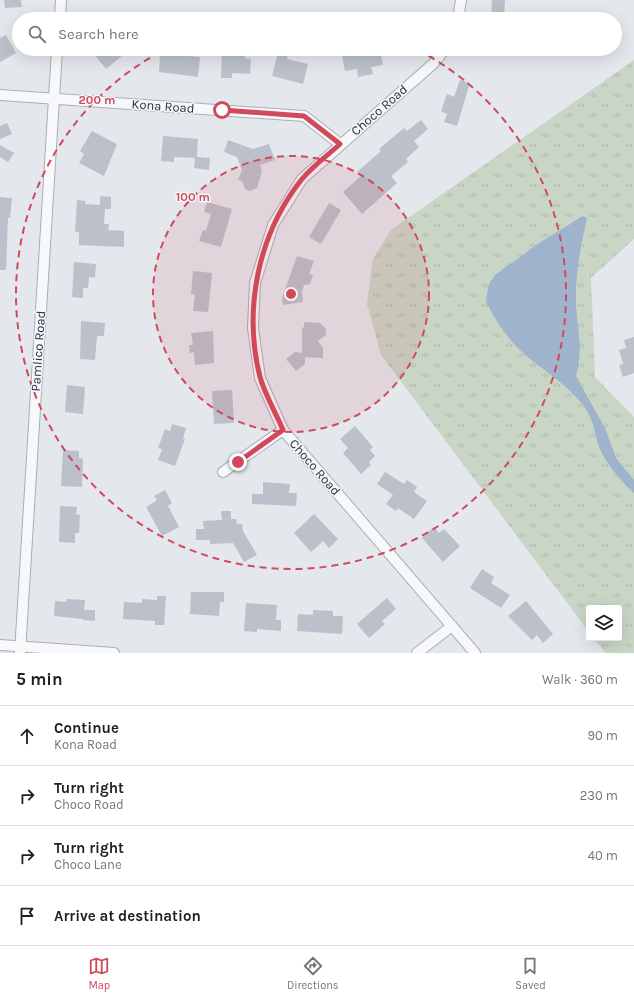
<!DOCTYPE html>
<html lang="en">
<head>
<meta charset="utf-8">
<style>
  :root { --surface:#fff; --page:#f2f2f2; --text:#202124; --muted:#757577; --line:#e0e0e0; --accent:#d1495b }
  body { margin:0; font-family:Karla,sans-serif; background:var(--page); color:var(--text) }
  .controls { position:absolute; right:12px; bottom:12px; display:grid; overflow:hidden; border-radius:4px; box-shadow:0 4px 16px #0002 }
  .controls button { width:36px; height:36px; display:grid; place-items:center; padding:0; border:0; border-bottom:1px solid var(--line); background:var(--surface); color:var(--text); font:20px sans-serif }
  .stop { position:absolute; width:12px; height:12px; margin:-9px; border:3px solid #d1495b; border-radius:50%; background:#fff }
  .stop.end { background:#d1495b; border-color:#fff; box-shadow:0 1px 4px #0008 }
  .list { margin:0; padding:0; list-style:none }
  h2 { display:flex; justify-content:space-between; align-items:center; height:52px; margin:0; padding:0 16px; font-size:17px }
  h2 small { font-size:13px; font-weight:400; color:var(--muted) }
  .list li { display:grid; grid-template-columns:26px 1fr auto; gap:12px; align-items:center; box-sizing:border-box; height:60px; padding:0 16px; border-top:1px solid var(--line) }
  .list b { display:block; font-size:15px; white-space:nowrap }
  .list p { margin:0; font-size:13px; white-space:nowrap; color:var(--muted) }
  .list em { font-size:13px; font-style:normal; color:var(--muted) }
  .icon { flex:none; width:22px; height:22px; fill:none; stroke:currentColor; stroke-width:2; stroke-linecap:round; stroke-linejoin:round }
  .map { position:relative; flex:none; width:634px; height:653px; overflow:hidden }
  .search { position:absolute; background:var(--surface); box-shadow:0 4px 16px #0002; left:12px; right:12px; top:12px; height:44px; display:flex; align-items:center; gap:10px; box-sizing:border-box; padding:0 14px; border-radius:22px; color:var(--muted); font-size:15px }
  .sheet { height:292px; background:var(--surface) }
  nav { display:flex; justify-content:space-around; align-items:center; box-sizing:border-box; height:56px; border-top:1px solid var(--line); background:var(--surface); font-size:11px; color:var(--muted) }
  nav a { display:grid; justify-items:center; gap:2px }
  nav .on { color:var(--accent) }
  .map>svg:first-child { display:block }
  .grass { fill:url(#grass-tufts) }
  .water { fill:#9fb4cc }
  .building { fill:#bbc0ca }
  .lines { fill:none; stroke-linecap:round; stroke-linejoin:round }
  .minor-casing { stroke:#a9aeb7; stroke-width:12 }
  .minor { stroke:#f7f8fa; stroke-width:10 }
  .route { stroke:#d1495b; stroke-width:5 }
  .ring { fill:none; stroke:#d1495b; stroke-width:2; stroke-dasharray:7 5 }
  .labels { text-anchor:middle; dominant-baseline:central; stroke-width:3; stroke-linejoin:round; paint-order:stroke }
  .street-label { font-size:13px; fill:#2b3445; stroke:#f4f6f9 }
  .centre { fill:#d1495b; stroke:#f4f6f9; stroke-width:2 }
  .ring-label { font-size:12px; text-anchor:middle; font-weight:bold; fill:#d1495b; stroke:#f4f6f9; stroke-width:3; stroke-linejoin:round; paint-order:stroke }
</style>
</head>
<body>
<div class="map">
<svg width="634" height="653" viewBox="0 0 634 653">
  <defs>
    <pattern id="grass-tufts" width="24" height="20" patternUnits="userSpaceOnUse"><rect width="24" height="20" fill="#c9d6c5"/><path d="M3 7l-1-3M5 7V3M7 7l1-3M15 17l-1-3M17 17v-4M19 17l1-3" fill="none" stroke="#adb8ab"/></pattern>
  </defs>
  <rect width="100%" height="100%" fill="#e4e7ec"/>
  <polygon class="grass" points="634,60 634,239 591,278 595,377 634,417 634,653 605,653 594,638 619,638 619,608 589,608 589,632 381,355 367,303 373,259 391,230"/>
  <path class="water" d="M582 216 587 218C581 246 575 274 576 303 577 331 584 348 576 376L605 428 616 458 634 480V493C621 481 606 464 599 447 594 432 594 419 583 405 568 386 549 374 530 359 510 343 498 325 486 302 487 295 487 287 491 281 499 269 512 264 523 255 541 240 562 230 582 216Z"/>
  <g class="building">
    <polygon points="4,0 21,0 22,7 5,8"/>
    <polygon points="492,0 505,0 504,17 491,17"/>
    <polygon points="6,35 16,53 0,62 0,38"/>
    <polygon points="90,49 118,49 123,55 106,69"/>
    <polygon points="222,49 233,49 233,54 245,55 245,58 251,59 250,74 232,73 232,78 221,78"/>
    <polygon points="279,49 289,49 287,59 308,64 303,84 272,76"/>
    <polygon points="341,49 380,49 383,65 371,67 373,74 358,77 357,69 345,71"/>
    <polygon points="175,50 187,51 187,56 200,57 198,77 159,72 160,54 174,56"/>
    <polygon points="460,80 470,83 457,126 444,122 447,114 441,111 447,94 454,97"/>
    <polygon points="421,120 428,129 414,141 419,147 406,159 408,162 391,176 397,183 362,214 343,192 361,176 357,172 381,151 379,149 404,128 407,131"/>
    <polygon points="7,123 12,134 0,139 0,126"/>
    <polygon points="92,131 117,144 104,176 79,163 84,154 80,151"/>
    <polygon points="163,136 198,139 197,157 210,158 209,170 194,168 195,158 174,157 174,162 161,161"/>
    <polygon points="228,140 253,149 269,144 275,160 260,165 262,171 257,188 250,191 245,189 242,181 238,180 242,170 237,157 224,152"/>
    <polygon points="0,145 14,153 8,162 0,157"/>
    <polygon points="100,196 111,197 111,209 105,209 104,224 109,224 108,230 124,231 124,247 79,245 79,232 75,232 77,200 85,201 85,204 100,205"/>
    <polygon points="0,197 12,198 10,218 8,218 6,270 0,270"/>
    <polygon points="207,202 232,209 221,247 199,241 203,230 206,231 211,214 204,212"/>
    <polygon points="329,203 341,210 321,244 309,237"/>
    <polygon points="297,256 314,261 309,274 313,275 310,284 304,285 302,292 303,302 283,305 282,298"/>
    <polygon points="74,262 96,264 95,278 89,277 88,288 83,288 83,298 72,297"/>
    <polygon points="193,271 212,273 208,312 193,311 195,295 191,294"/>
    <polygon points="81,321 105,323 104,336 97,336 95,360 80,359"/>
    <polygon points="304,322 320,323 326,329 326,335 318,341 323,348 323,358 305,357 305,364 296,371 286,359 295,352 302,353 302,328 304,327"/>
    <polygon points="213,331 214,363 195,365 194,352 190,353 189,345 193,345 191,333"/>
    <polygon points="634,337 634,373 623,377 619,365 623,364 619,350 626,348 624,340"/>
    <polygon points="67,385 85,387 83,414 65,412"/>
    <polygon points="232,390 234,423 214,424 212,391"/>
    <polygon points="172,424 186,428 183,439 185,439 175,466 158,460 162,449 158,448 165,429 170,431"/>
    <polygon points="355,426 373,447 370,450 375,456 369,462 371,465 361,474 343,453 348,448 340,439"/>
    <polygon points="63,450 79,451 79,458 83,459 82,487 61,486"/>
    <polygon points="385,472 404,484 407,480 417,487 414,492 427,501 414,519 398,508 396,511 386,504 393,495 377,484"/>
    <polygon points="263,482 290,484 289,493 297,493 296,506 252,504 252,494 263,494"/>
    <polygon points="165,490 172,503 168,506 179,527 162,536 146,507 157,500 154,496"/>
    <polygon points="60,506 77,507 76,514 80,515 79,533 75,533 75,543 59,542"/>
    <polygon points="221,511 231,511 231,519 236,519 237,524 242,524 243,531 257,555 244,562 233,543 210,544 210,540 196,540 196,529 204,529 203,521 222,520"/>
    <polygon points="314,514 338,539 329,548 323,541 311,552 294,533"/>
    <polygon points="434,527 439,533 444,529 460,546 443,562 422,538"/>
    <polygon points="482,569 494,577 491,583 510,595 501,608 470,588"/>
    <polygon points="191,592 224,592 224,602 220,602 219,616 190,614"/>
    <polygon points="157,596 166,596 164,625 155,625 155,621 123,619 124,602 142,603 142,599 157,600"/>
    <polygon points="387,598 396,609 382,621 385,624 369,638 357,624"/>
    <polygon points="67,599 85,600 84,610 95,610 95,621 83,620 83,619 54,616 55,601 66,602"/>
    <polygon points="526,601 553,634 543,643 537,635 532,640 508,616"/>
    <polygon points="246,603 277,605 276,620 281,620 281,631 257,629 257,632 244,631"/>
    <polygon points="313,610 333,611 333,616 343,616 342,634 297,631 298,614 313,615"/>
  </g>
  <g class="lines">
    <defs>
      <g id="minor">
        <polyline points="60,19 61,0"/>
        <polyline points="458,19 461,0"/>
        <polyline points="445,49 434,63 302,179 273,225 255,283 253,328 260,378 283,430 475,653"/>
        <polyline points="0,95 304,116 340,144"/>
        <polyline points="223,472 283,430"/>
        <polyline points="0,645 114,653"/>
        <polyline points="20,653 57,49"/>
        <polyline points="417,653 452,626"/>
      </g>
    </defs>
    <use href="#minor" class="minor-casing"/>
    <use href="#minor" class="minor"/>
  </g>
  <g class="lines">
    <path class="route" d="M222 110 304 116 340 144C328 155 313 166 302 179 258 234 243 309 260 377 265 395 276 413 283 430L238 462"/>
  </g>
  <circle cx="291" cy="294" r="138" fill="#d1495b" fill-opacity=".12"/>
  <g class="ring">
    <circle cx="291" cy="294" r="138"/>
    <path d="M418 50A275 275 0 1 1 164 50"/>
  </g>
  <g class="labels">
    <g class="street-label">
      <text transform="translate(163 106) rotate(4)">Kona Road</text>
      <text transform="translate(379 110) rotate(-41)">Choco Road</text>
      <text transform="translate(38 351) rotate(-86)">Pamlico Road</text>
      <text transform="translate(315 467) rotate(49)">Choco Road</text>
    </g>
  </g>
  <circle cx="291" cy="294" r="6" class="centre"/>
  <g class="ring-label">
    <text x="97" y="104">200 m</text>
    <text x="193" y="201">100 m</text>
  </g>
</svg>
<div class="controls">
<button><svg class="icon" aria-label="layers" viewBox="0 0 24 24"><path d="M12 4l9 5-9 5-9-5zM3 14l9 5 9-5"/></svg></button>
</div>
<div class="stop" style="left:222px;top:110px"></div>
<div class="stop end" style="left:238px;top:462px"></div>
<div class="search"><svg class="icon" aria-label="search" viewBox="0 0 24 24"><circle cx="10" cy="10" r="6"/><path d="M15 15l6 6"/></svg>Search here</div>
</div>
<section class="sheet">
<h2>5 min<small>Walk · 360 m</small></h2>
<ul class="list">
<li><svg class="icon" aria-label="ahead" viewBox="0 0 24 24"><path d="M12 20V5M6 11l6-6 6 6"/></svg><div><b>Continue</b><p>Kona Road</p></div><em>90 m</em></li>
<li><svg class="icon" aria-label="right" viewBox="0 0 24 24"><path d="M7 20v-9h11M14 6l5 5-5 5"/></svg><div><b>Turn right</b><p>Choco Road</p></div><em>230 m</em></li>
<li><svg class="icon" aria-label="right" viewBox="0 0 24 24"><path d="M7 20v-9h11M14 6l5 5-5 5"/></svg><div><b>Turn right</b><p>Choco Lane</p></div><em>40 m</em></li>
<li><svg class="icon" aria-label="arrive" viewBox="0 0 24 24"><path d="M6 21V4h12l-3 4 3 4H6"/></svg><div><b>Arrive at destination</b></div></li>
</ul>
</section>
<nav>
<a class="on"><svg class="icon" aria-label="map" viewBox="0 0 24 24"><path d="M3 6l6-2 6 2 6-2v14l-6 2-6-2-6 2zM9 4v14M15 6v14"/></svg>Map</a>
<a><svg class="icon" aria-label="directions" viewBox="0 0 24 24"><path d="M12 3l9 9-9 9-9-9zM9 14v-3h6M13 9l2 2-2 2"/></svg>Directions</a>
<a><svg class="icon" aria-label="saved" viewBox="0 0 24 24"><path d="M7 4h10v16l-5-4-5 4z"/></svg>Saved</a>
</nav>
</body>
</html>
